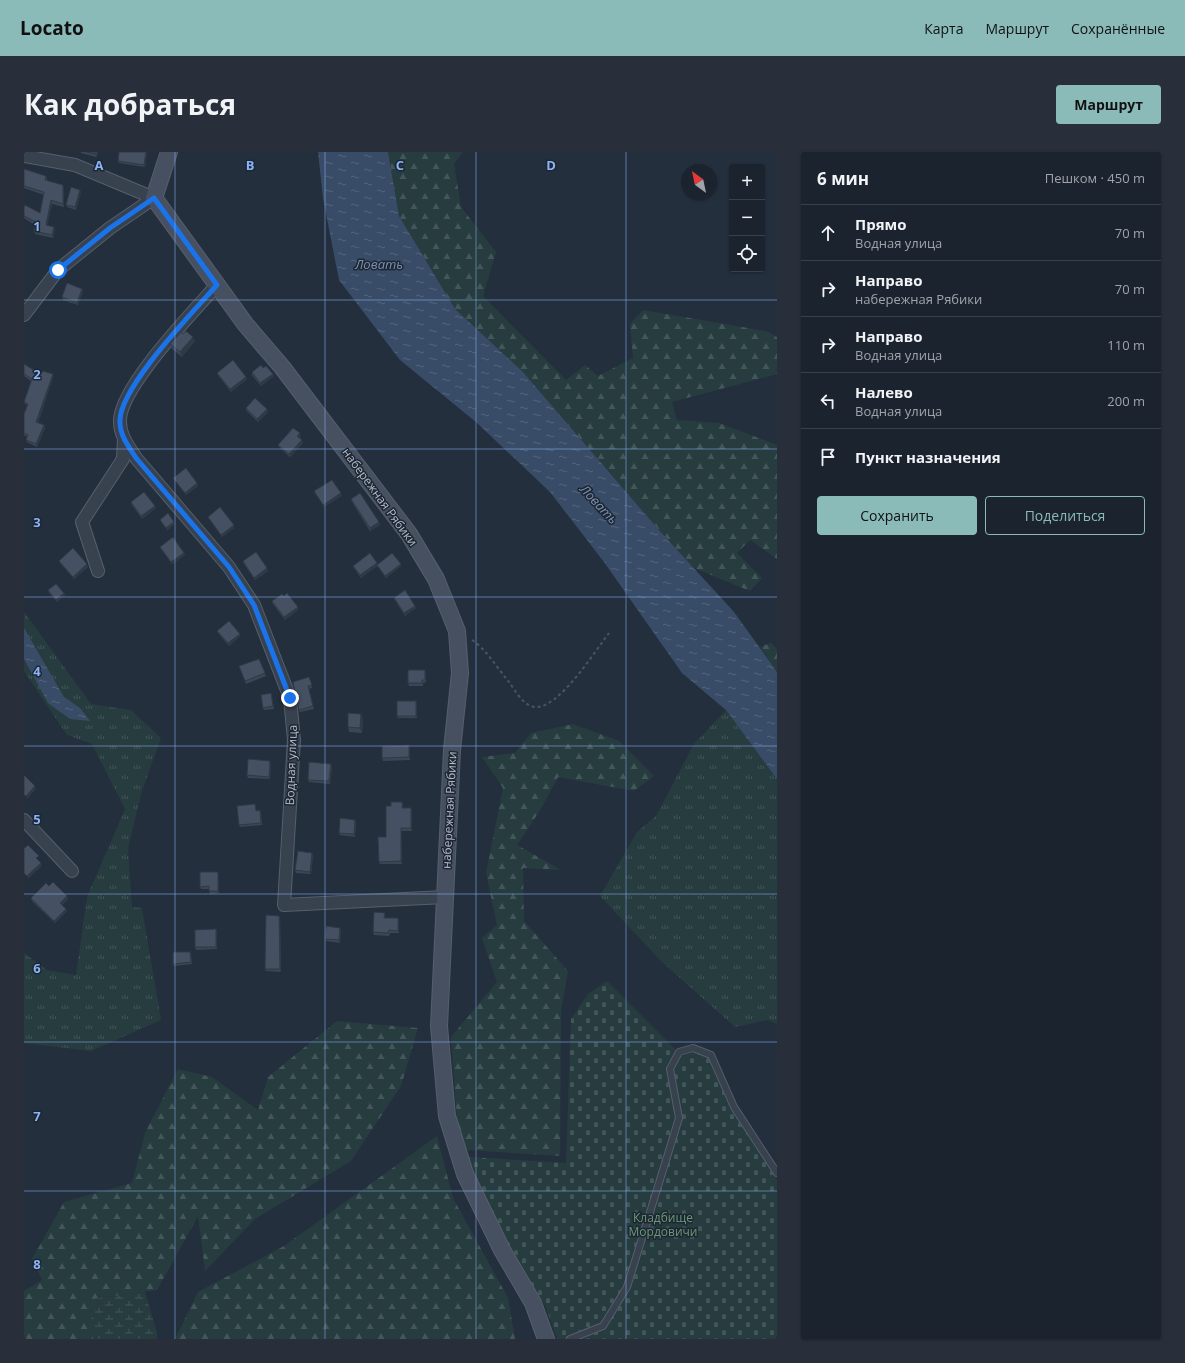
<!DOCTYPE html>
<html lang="ru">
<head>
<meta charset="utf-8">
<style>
  :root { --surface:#1b232e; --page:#282f3a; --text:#f1f3f6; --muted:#a0a4aa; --line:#39404a; --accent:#8bbbb9 }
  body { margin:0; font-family:"Open Sans",sans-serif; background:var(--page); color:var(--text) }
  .controls { position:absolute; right:12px; top:12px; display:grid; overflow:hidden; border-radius:4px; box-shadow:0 1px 3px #0004 }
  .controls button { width:36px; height:36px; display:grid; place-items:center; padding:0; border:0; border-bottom:1px solid var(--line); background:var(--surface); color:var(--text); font:20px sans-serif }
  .compass { position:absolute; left:657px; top:12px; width:36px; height:36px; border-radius:50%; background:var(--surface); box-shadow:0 1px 3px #0004; rotate:327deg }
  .stop { position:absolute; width:12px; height:12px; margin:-9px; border:3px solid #1a73e8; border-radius:50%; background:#fff }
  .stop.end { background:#1a73e8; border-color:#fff; box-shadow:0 1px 4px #0008 }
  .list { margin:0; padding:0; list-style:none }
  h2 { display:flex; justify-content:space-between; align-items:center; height:52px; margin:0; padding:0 16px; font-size:17px }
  h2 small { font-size:13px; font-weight:400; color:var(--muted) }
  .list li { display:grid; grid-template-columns:26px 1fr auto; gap:12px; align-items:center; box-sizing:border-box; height:56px; padding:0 16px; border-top:1px solid var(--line) }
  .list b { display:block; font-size:15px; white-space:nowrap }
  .list p { margin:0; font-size:13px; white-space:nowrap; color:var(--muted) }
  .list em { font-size:13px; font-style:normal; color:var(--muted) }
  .actions { display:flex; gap:8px; padding:12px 16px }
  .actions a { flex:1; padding:9px 0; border:1px solid var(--accent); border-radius:4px; text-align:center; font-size:14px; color:var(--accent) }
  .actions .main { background:var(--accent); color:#111 }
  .icon { flex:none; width:22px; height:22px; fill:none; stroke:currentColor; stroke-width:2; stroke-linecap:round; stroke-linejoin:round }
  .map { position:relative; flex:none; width:753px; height:1187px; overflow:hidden; border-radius:4px }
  header { display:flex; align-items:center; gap:24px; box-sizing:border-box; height:56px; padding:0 20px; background:var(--accent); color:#111 }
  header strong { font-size:19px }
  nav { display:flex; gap:22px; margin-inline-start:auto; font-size:14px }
  .intro { display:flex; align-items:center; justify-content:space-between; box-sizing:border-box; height:96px; padding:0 24px }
  h1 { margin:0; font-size:28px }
  .button { padding:10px 18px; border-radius:4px; background:var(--accent); color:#111; font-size:14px; font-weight:700 }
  main { display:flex; gap:24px; padding:0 24px }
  aside { flex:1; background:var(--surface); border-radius:4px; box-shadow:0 1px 3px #0004 }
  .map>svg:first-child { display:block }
  .grass { fill:url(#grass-tufts) }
  .forest { fill:url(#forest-firs) }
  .wetland { fill:url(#wetland-marsh) }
  .cemetery { fill:url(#cemetery-stones) }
  .water { fill:url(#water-ripples) }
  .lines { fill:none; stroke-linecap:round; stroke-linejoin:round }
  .lane-casing { stroke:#565f6c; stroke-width:8 }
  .street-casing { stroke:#565f6c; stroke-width:14 }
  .secondary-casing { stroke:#565f6c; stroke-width:18 }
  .path { stroke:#44595c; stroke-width:2; stroke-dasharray:3 3; stroke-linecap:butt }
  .lane { stroke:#38414e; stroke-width:6 }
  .street { stroke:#38414e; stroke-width:12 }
  .secondary { stroke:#465061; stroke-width:16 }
  .wall { fill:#3b4654 }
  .shaded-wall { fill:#303945 }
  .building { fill:#455162; stroke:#303945 }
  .route { stroke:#1a73e8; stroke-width:5 }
  .grid { fill:none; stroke:#8ab4f8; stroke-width:1; stroke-opacity:0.55 }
  .labels { text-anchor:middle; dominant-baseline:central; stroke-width:3; stroke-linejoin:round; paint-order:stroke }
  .street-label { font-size:12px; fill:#b4bcc9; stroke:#1d2633 }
  .park-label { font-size:12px; fill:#6b9a76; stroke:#1d2633 }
  .water-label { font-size:13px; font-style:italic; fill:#7c92b1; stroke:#1d2633 }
  .grid-label { font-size:13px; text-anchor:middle; font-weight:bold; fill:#8ab4f8; stroke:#1d2633; stroke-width:3; stroke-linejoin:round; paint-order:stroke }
</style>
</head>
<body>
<header>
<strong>Locato</strong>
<nav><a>Карта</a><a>Маршрут</a><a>Сохранённые</a></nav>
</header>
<div class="intro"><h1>Как добраться</h1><a class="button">Маршрут</a></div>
<main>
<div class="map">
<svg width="753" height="1187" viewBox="0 0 753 1187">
  <defs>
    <pattern id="grass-tufts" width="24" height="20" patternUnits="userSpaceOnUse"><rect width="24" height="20" fill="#263c3f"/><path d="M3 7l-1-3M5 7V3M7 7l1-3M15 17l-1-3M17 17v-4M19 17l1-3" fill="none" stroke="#435659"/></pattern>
    <pattern id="forest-firs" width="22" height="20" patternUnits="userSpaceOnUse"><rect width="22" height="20" fill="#263c3f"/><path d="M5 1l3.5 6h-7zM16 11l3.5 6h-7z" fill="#435659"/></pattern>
    <pattern id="wetland-marsh" width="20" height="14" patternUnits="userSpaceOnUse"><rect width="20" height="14" fill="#263c3f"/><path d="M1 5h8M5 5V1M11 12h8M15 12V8" fill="none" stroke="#435659"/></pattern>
    <pattern id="cemetery-stones" width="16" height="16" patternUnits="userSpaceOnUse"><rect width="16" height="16" fill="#263c3f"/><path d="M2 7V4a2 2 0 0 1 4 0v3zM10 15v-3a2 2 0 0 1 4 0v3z" fill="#435659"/></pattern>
    <pattern id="water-ripples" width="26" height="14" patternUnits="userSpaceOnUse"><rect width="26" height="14" fill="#394c67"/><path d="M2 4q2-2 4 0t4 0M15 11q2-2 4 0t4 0" fill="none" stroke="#53647b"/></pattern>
  </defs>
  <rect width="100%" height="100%" fill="#242f3e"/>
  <g class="grass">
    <polygon points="0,460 67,552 107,558 137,586 118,639 104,696 108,755 118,756 137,868 67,899 0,891 0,801 23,818 52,823 63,745 101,657 68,592 43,583 0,519"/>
    <polygon points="702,558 753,627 753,872 743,868 711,875 638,810 576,744 613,680 632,664 670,592"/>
  </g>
  <g class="forest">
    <polygon points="364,0 439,0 430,12 437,55 472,100 459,144 542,228 561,213 574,224 609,206 606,172 619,158 742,179 753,185 753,222 648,250 653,268 695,271 753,293 753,407 726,388 713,401 738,426 726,439 670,416 634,377 498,219 431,157 375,64"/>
    <polygon points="747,491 753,497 753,520 736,495"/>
    <polygon points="549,572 595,589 630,624 610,639 534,625 517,657 493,693 537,718 499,716 500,769 544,819 537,860 536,1004 442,998 433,967 427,885 473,830 458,786 473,773 462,721 479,636 458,605 491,601 507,581"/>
    <polygon points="313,869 394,876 377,934 327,1009 231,1067 181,1119 174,1064 133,1138 69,1147 69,1187 0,1187 0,1139 18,1128 8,1107 40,1050 108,1031 121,981 154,917 188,925 234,958 244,925"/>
    <polygon points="413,984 429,1046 484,1146 491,1187 151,1187 174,1140 260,1094"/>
  </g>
  <polygon class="wetland" points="121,1140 133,1181 133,1187 69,1187 69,1147"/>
  <polygon class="cemetery" points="583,829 658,904 669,900 684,906 707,957 753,1028 753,1187 533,1187 521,1153 492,1111 448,1023 445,1005 542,1011 547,867 564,842"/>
  <g class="water">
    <polygon points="294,0 364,0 375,64 431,157 498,219 634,377 710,460 753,520 753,627 702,558 658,521 580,410 526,340 452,270 376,208 315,128 299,46"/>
    <polygon points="0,476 40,545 56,556 66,569 46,567 24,551 0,507"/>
  </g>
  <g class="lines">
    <defs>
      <polyline id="lane" points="546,1187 579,1174 603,1135 655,966 646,917 655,900 669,896 687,903 710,955 753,1021"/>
      <g id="street">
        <polyline points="0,4 51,13 130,46"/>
        <path d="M193 133C169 160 94 237 96 270 96 284 105 295 112 306L205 415 230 453 266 546 270 588 260 753 421 745"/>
        <polyline points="0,163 34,118 86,76 130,46"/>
        <polyline points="74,419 58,370 99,307 100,287"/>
        <polyline points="0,668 48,719"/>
      </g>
      <polyline id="secondary" points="145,0 130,46 222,173 258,215 385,382 412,427 433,479 436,521 428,598 415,874 423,964 441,1022 478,1098 509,1151 522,1187"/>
    </defs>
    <use href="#lane" class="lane-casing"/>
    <use href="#street" class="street-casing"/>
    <use href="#secondary" class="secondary-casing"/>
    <path class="path" d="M448 488C463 498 473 516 485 530 491 538 499 554 511 555 535 557 571 499 585 481"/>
    <use href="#lane" class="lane"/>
    <use href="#street" class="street"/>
    <use href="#secondary" class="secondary"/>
  </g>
  <g class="wall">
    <polygon points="57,0 74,0 72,5 57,1"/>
    <polygon points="123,0 121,15 95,11 94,9"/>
    <polygon points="0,17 22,24 23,27 23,29 40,36 40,55 28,52 23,73 31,78 29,86 11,82 10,79 11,73 0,66 0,55 16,61 20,43 0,36"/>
    <polygon points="57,40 52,58 43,55 42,53"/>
    <polygon points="59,139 54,153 39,148 38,145"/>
    <polygon points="159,182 171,189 158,205 148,197 146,192"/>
    <polygon points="0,212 8,217 18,221 29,222 29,225 14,271 20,273 21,276 13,295 3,290 2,288 3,285 0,283 0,262 3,253 1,252 0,250 7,229 0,224"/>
    <polygon points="239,216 249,222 250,224 237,234 228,223 228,220"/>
    <polygon points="193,221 223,227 207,240 194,223"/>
    <polygon points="222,256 243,257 244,260 234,270 222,258"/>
    <polygon points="277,284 275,286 279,291 266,305 255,295 254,293"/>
    <polygon points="149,326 173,331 174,334 162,343 150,328"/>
    <polygon points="327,347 355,370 356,373 346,379 328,350"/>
    <polygon points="107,350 131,354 132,356 118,367 108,353"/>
    <polygon points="184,365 210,376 198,385 185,367"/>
    <polygon points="136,395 160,401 161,403 148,412 137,397"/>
    <polygon points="35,409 64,415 50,427 36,411"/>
    <polygon points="219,409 243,416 244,419 231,428 220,412"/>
    <polygon points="353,411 354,412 377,414 362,426 353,414 337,426 330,416 329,414"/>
    <polygon points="24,438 40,441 41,443 33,450 25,441"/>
    <polygon points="260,444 274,455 274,458 261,468 249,452 248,449"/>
    <polygon points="370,446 391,454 392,456 381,464 371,448"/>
    <polygon points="193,479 216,484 205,494 194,481"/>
    <polygon points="235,507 242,524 222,532 215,514"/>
    <polygon points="401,520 402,530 399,531 399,534 385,534 384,531"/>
    <polygon points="285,525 288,536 285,537 290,557 276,560 275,558"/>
    <polygon points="247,541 250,557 240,558 239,556"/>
    <polygon points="393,552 393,566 374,566 373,564"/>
    <polygon points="339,567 338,581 325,580 324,575"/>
    <polygon points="386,596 386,608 359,609 358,606"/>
    <polygon points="247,612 246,627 224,626 223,623"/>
    <polygon points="308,615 306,632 285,630 284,628"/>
    <polygon points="231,652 232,659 237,661 238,673 216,675 215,673"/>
    <polygon points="379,652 379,656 388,658 388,679 377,679 378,712 356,712 355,710 362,685 367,654"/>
    <polygon points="331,668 332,670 331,685 316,683 315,681"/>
    <polygon points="288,701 289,703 287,722 272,721 271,718"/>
    <polygon points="194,722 195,741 186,742 185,737 177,737 176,735"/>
    <polygon points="25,734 43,744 44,747 38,753 43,759 31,771 8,749 7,746"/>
    <polygon points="361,761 361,766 374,766 375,769 375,781 366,781 365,784 350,783 349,780"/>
    <polygon points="255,764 256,766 257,820 242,819 241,817"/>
    <polygon points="192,777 193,780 193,797 172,798 171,795"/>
    <polygon points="317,778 316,791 302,789 301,787"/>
    <polygon points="166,800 167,802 168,812 150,814 149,812"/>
  </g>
  <g class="shaded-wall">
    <polygon points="122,0 123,0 121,15 120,13"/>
    <polygon points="39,33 40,36 40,55 39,52"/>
    <polygon points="56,38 57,40 52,58 51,55"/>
    <polygon points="27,48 28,52 23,76 22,73"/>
    <polygon points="30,75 31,78 29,86 28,83"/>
    <polygon points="58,137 59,139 54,153 53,151"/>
    <polygon points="169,185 171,189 158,205 156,200"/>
    <polygon points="29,222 29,225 13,273 12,270"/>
    <polygon points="249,222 250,224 237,234 236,231"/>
    <polygon points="222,225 223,227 207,240 206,237"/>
    <polygon points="243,257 244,260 234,270 233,267"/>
    <polygon points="20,273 21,276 13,295 12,292"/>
    <polygon points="276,281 277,284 274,287 273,284"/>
    <polygon points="278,288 279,291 266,305 265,302"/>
    <polygon points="173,331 174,334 162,343 161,341"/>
    <polygon points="317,341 318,344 299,356 299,353"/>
    <polygon points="131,354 132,356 118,367 117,364"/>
    <polygon points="150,370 151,372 143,379 142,376"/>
    <polygon points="355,370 356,373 346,379 346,376"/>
    <polygon points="210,373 210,376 198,385 197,383"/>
    <polygon points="160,401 161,403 148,412 147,410"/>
    <polygon points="353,411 354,413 337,426 336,423"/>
    <polygon points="63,412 64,415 50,427 49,425"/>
    <polygon points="377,412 377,414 362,426 361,424"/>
    <polygon points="243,416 244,419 231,428 230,426"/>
    <polygon points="40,441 41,443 33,450 32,448"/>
    <polygon points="391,454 392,456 381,464 380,461"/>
    <polygon points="274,455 274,458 261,468 260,465"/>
    <polygon points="216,482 216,484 205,494 204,491"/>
    <polygon points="392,549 393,552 393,566 392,564"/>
    <polygon points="337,562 339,567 338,581 336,576"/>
    <polygon points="385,593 386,596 386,608 385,605"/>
    <polygon points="246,609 247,612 246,627 245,625"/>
    <polygon points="307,612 308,615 306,632 305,629"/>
    <polygon points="11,634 12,637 3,647 2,644"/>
    <polygon points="387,656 388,658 388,679 387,676"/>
    <polygon points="331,668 332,670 331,685 330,682"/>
    <polygon points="377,676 377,679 378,712 377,709"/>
    <polygon points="288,701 289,703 287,722 286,720"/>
    <polygon points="17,711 18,714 4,727 3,724"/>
    <polygon points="194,720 194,722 195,741 194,739"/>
    <polygon points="43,744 44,747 37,754 36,751"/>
    <polygon points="42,757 43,759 31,771 30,769"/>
    <polygon points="255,764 256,766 257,820 256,817"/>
    <polygon points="374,766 375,769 375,781 374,779"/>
    <polygon points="316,776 317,778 316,791 315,788"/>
    <polygon points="192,777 193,780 193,797 192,795"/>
  </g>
  <g class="building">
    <polygon points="63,0 72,0 72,2"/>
    <polygon points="95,0 122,0 120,13 94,9"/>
    <polygon points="0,17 22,24 21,28 39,33 39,52 27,48 22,73 30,75 28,83 10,79 12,70 0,64 0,55 1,53 16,61 20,40 0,34"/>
    <polygon points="47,35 56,38 51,55 42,53"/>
    <polygon points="43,131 58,137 53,151 38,145"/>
    <polygon points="162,179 169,185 156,200 146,192 157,180 159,182"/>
    <polygon points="209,208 222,225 206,237 193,221"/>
    <polygon points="0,212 8,217 18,221 19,219 29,222 12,270 20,273 12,292 2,288 4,283 0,281 0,262 4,252 0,250 8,227 0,222"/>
    <polygon points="237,213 239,216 242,214 249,222 236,231 228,220"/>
    <polygon points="231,246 243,257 233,267 222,256"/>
    <polygon points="269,276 276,281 273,284 278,288 265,302 254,293"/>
    <polygon points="162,316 173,331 161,341 149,326"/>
    <polygon points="308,328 317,341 299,353 290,339"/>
    <polygon points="120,340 131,354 117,364 107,350"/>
    <polygon points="336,341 355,370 346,376 327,347"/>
    <polygon points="196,355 210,373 197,383 184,365"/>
    <polygon points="144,361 150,370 142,376 136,368"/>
    <polygon points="149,385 160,401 147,410 136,395"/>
    <polygon points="49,396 63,412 49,425 35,409"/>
    <polygon points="232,400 243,416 230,426 219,409"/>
    <polygon points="346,401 353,411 336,423 329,414"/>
    <polygon points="368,401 377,412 361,424 353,413"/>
    <polygon points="32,432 40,441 32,448 24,438"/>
    <polygon points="381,438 391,454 380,461 370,446"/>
    <polygon points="263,441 274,455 260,465 248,449 258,442 260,444"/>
    <polygon points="205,469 216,482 204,491 193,479"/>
    <polygon points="235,507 241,521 221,529 215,514"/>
    <polygon points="384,518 401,518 401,528 398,528 398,531 384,531"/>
    <polygon points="285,525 288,533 284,534 289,554 275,558 269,530"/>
    <polygon points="247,541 249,554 239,556 237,543"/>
    <rect x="373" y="549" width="19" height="15"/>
    <polygon points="324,561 337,562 336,576 324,575"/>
    <polygon points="385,593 385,605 358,606 358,594"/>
    <polygon points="224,607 246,609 245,625 223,623"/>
    <polygon points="285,610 307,612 305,629 284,628"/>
    <polygon points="0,623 11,634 2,644 0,643"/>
    <polygon points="367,650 378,650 378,656 387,656 387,676 377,676 377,709 355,710 354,685 362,685 362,654 367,654"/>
    <polygon points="231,652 232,659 236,658 237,671 215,673 213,654"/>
    <polygon points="316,666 331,668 330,682 315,681"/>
    <polygon points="4,693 15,704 12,706 17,711 3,724 0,721 0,695 1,696"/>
    <polygon points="274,699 288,701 286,720 271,718"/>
    <polygon points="176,720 194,720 194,739 185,739 185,734 176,735"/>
    <polygon points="29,730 43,744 36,751 42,757 30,769 7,746 22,731 25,734"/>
    <polygon points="350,760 361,761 360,766 374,766 374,779 365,778 364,781 349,780"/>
    <polygon points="242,763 255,764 256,817 241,817"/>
    <polygon points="302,774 316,776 315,788 301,787"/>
    <polygon points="192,777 192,795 171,795 171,778"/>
    <polygon points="149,800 166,800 167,810 149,812"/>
  </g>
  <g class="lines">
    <path class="route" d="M34 118 86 76 130 46 193 133C169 160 94 237 96 270 96 284 105 295 112 306L205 415 230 453 266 546"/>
  </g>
  <path class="grid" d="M151 0V1187M301 0V1187M452 0V1187M602 0V1187M0 148H753M0 297H753M0 445H753M0 594H753M0 742H753M0 890H753M0 1039H753"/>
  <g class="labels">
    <g class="street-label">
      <text transform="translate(356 345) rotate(54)">набережная Рябики</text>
      <text transform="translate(267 613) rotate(-88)">Водная улица</text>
      <text transform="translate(425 658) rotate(-87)">набережная Рябики</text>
    </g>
    <g class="park-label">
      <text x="639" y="1065">Кладбище<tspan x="639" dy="14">Мордовичи</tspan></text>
    </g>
    <g class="water-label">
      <text x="355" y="112">Ловать</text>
      <text transform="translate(575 352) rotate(47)">Ловать</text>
    </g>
  </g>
  <g class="grid-label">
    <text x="75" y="18">A</text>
    <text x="226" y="18">B</text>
    <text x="376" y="18">C</text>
    <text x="527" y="18">D</text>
    <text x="13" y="79">1</text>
    <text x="13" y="227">2</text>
    <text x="13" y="375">3</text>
    <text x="13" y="524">4</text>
    <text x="13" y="672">5</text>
    <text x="13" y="821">6</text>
    <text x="13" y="969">7</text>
    <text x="13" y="1117">8</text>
  </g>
</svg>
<div class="controls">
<button>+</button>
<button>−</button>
<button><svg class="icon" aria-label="locate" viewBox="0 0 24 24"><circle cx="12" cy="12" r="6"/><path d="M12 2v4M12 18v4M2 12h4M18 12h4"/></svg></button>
</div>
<svg class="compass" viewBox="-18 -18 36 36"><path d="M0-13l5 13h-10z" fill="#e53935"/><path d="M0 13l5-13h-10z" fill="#a0a4aa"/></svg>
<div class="stop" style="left:34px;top:118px"></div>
<div class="stop end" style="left:266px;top:546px"></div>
</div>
<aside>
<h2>6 мин<small>Пешком · 450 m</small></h2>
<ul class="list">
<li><svg class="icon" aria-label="ahead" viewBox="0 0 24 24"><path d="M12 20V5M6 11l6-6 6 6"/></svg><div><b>Прямо</b><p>Водная улица</p></div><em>70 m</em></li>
<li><svg class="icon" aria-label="right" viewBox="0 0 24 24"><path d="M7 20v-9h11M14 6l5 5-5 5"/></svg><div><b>Направо</b><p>набережная Рябики</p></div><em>70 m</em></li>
<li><svg class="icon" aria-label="right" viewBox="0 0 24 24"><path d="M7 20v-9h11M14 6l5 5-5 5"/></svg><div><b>Направо</b><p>Водная улица</p></div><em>110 m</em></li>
<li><svg class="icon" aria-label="left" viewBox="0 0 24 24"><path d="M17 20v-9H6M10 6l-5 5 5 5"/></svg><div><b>Налево</b><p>Водная улица</p></div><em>200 m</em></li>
<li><svg class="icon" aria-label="arrive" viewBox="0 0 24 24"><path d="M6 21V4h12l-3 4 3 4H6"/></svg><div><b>Пункт назначения</b></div></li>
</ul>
<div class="actions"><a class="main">Сохранить</a><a>Поделиться</a></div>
</aside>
</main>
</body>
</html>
